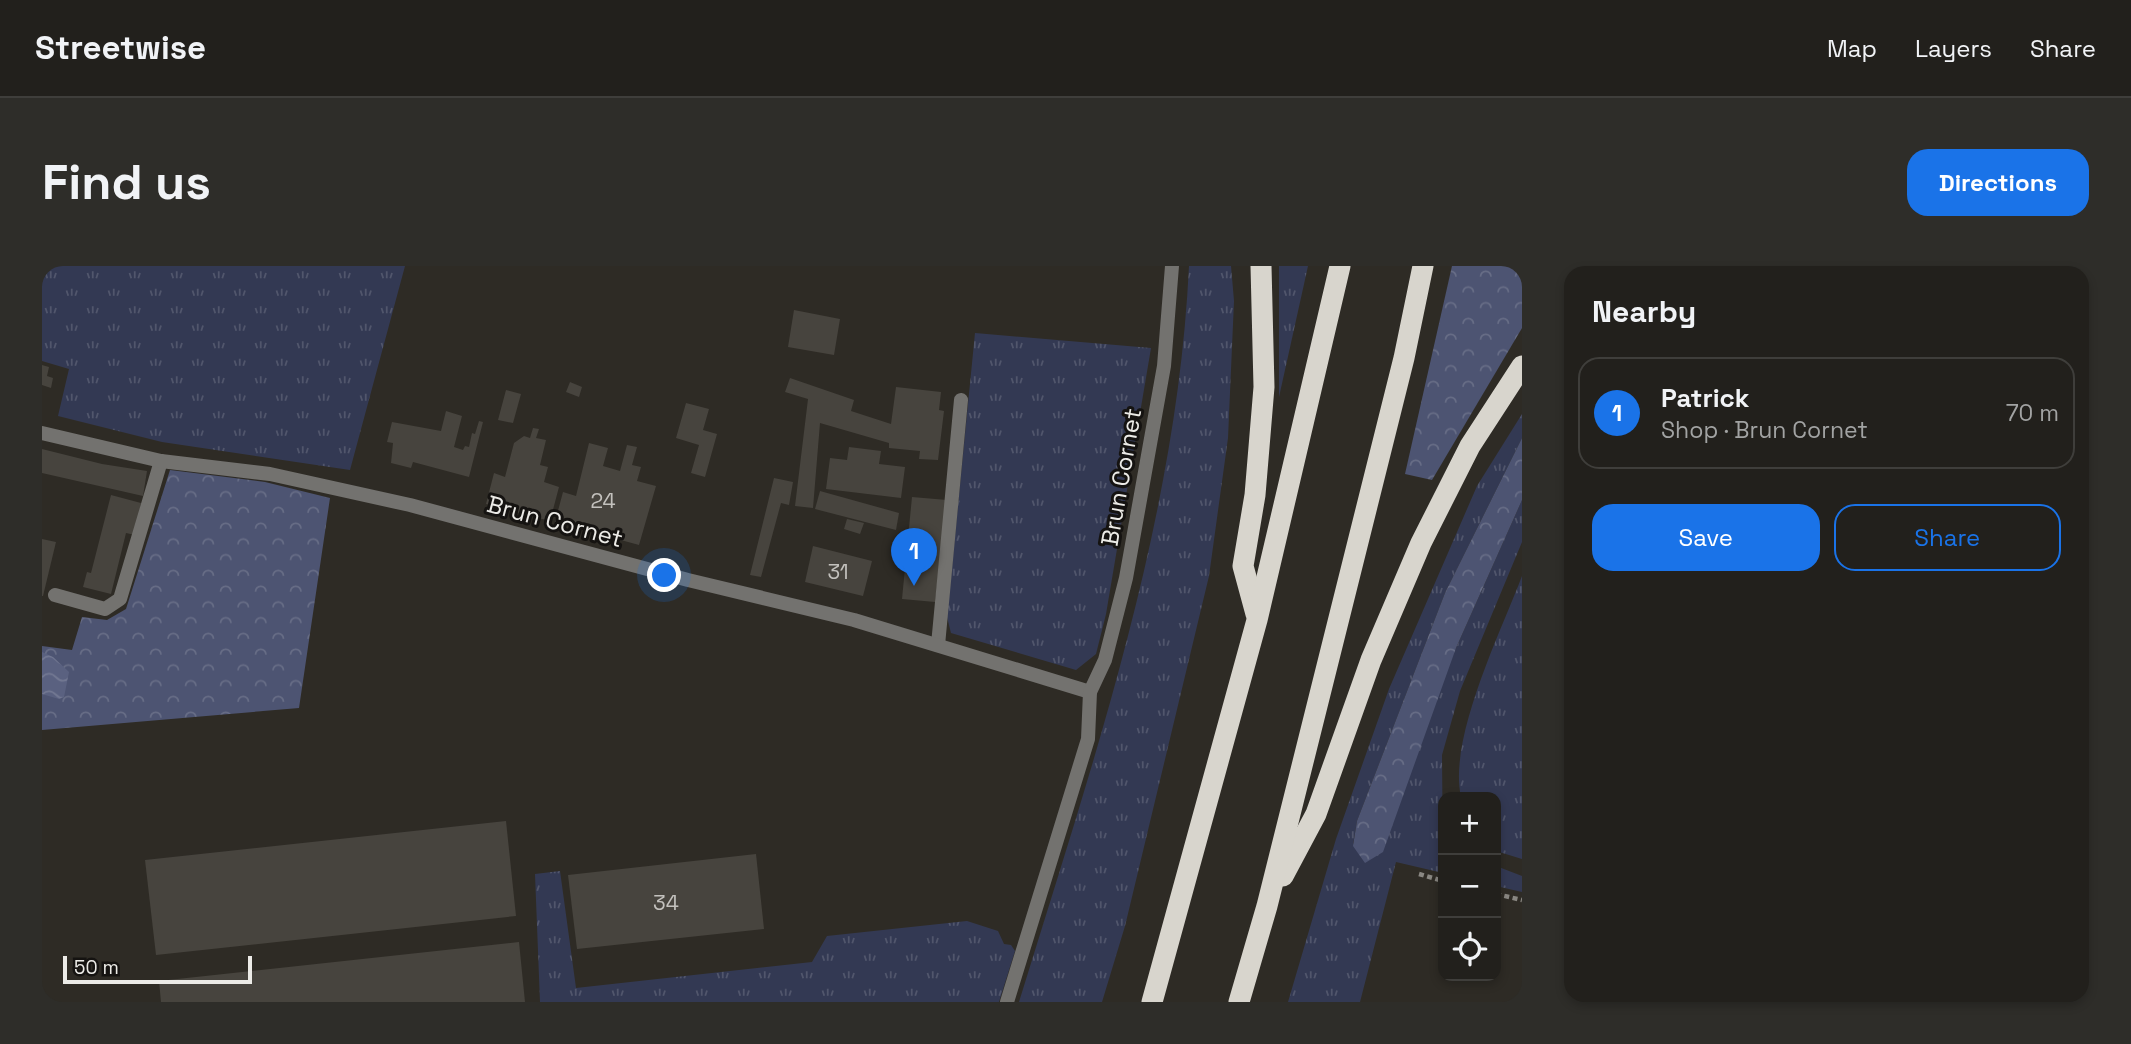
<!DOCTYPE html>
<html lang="en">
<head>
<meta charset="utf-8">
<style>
  :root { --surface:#22201c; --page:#2e2d29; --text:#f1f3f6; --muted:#a2a3a3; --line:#3f3e3b; --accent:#1a73e8 }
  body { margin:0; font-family:"Space Grotesk",sans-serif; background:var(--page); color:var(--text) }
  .controls { position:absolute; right:21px; bottom:21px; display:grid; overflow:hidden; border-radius:14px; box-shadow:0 4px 10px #0003 }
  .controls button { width:63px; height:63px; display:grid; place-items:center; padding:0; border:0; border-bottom:2px solid var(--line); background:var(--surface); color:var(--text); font:35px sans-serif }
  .scale { position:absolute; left:21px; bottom:18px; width:189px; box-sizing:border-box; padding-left:7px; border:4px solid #ecebe7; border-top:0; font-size:19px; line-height:24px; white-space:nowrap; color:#ecebe7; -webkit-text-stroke:5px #151311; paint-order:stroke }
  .you { position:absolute; left:623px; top:310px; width:24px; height:24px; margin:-18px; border:5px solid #fff; border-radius:50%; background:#1a73e8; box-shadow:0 0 0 10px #1a73e833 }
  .badge { display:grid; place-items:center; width:46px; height:46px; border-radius:50%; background:var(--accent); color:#fff; font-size:23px; font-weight:700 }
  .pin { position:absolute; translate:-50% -58px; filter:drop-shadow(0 2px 4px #0008) }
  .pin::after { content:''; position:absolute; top:37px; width:24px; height:21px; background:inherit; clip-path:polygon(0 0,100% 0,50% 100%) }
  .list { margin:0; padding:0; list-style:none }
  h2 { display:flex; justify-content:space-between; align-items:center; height:91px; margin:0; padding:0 28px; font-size:30px }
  h2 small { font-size:23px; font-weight:400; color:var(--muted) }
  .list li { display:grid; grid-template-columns:46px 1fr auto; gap:21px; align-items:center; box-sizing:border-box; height:112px; margin:0 14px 14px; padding:0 14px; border:2px solid var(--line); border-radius:21px }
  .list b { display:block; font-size:26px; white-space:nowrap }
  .list p { margin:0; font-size:23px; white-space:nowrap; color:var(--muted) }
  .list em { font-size:23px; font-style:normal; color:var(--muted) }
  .actions { display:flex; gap:14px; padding:21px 28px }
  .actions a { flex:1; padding:16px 0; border:2px solid var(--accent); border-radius:21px; text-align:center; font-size:24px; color:var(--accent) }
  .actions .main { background:var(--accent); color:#fff }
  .icon { flex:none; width:38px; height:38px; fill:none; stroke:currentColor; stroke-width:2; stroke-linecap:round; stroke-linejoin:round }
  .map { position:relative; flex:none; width:1480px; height:736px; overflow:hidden; border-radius:21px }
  header { display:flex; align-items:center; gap:42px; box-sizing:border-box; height:98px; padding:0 35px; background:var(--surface); border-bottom:2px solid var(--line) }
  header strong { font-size:33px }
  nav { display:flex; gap:38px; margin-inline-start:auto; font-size:24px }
  .intro { display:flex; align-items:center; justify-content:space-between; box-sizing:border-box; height:168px; padding:0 42px }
  h1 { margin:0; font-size:49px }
  .button { padding:18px 32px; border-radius:21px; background:var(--accent); color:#fff; font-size:24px; font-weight:700 }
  main { display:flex; gap:42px; padding:0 42px }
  aside { flex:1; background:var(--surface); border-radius:21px; box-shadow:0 4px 10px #0003 }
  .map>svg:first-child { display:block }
  .grass { fill:url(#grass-tufts) }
  .forest { fill:url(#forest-crowns) }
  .water { fill:url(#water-waves) }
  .building { fill:#47443e }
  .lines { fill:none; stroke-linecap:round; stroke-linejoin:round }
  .path { stroke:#898782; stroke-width:4.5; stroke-dasharray:5 3.5; stroke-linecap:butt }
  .lane { stroke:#73726f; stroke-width:14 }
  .street { stroke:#73726f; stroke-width:14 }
  .highway { stroke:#d8d5cd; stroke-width:21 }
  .labels { text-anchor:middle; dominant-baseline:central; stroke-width:6; stroke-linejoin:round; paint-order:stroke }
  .number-label { font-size:21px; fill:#c3c1bd }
  .street-label { font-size:24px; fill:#ecebe7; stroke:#151311 }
</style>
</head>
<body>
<header>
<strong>Streetwise</strong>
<nav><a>Map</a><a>Layers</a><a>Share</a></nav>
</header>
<div class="intro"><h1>Find us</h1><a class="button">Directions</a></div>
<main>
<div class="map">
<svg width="1480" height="736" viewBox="0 0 1480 736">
  <defs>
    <pattern id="grass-tufts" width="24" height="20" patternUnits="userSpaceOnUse" patternTransform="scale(1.75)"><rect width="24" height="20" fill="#333953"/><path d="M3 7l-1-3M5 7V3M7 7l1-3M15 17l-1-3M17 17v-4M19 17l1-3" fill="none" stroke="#51566c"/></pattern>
    <pattern id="forest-crowns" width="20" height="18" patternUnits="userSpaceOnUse" patternTransform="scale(1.75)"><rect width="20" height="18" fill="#4d5472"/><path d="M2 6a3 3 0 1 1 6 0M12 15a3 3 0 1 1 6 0" fill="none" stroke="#676d86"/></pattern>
    <pattern id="water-waves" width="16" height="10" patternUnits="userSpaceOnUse" patternTransform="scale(1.75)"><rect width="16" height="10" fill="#5a6180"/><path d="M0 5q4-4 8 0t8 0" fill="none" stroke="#727892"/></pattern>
  </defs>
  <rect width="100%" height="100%" fill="#2e2b25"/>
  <g class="grass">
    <polygon points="0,0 363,0 308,204 120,176 16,150 27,103 0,95"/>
    <path d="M1147 0H1189L1192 35 1186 172 1167 310 1083 660 1060 736H977C1051 496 1135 253 1147 0Z"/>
    <polygon points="1237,0 1266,0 1237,131"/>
    <polygon points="933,67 1109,82 1064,348 1054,388 1034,404 909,367 905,351"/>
    <polygon points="1480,148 1480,172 1403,327 1315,555 1311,579 1414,382 1480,234 1480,276 1418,425 1400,489 1401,607 1354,596 1318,736 1246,736 1294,573 1347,423 1435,220"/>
    <path d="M1480 310V593L1454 585V531H1419C1406 473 1458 368 1480 310Z"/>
    <polygon points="1454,600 1480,610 1480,626 1454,620"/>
    <polygon points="518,605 534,722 770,696 785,670 925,655 956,665 962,678 969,679 973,685 957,736 498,736 493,608"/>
  </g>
  <g class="forest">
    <polygon points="1410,0 1480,0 1480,62 1390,214 1363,208"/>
    <polygon points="1480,172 1480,234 1414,382 1341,586 1323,597 1311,580 1315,555 1403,327"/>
    <polygon points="128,204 223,216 288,232 257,442 0,464 0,380 30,384 40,351 65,354 84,343"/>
  </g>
  <polygon class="water" points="0,386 11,391 27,406 22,431 17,433 0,428"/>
  <g class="building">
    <polygon points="752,44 798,53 792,89 746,81"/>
    <polygon points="0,99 7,101 5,110 11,112 9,122 0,119"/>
    <polygon points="748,112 812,134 809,145 849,158 854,121 899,126 897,144 902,145 896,194 877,193 878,185 847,182 847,177 778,157 771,242 753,240 766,133 743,126"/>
    <polygon points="528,116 540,121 537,131 524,126"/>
    <polygon points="464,124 479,128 471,157 456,154"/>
    <polygon points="644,137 667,143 661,164 675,168 663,211 649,207 657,179 634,172"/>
    <polygon points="404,145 420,150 412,181 421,184 423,180 427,181 430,167 433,168 437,155 441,156 427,211 371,196 369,202 349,197 351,177 345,176 350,156 399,165"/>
    <polygon points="491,162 497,163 494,172 504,174 498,199 506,201 502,216 517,221 508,255 444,238 452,207 463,211 472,177 482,170 488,172"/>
    <polygon points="547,177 566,182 561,200 578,205 585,179 595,181 590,199 599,201 595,215 614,220 597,279 513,256 521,226 534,230"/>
    <polygon points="807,181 839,185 837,198 863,201 859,232 784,223 788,192 805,194"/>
    <polygon points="0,183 60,198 105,205 101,230 0,207"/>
    <polygon points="732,212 751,216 747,239 739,237 719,311 708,309"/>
    <polygon points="778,225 857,247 854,264 773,243"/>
    <polygon points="69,229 99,237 93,269 84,267 69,328 41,321 45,306 49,307"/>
    <polygon points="870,231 905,234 893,336 860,333"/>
    <polygon points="805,253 822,257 818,268 802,263"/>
    <polygon points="0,273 14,276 1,330 0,330"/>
    <polygon points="771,280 830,295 821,330 763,316"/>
    <polygon points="464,555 474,650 114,689 103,594"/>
    <polygon points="714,588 722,663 535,683 526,609"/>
    <polygon points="477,676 483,736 119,736 117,715"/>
  </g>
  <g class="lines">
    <g class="path">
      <polyline points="1377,608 1401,615"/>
      <polyline points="1454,628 1480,634"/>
    </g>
    <g class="lane">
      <polyline points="13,329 63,343 78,333 119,195"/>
      <polyline points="896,379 919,134"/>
    </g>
    <g class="street">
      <polyline points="0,167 119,195 228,208 368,239 646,314 812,354 1048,426"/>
      <polyline points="965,736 1046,473 1048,426 1063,394 1084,312 1122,100 1130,0"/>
    </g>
    <g class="highway">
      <polyline points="1214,348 1201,300 1213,229 1222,121 1219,0"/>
      <polyline points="1241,610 1274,548 1329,394 1379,277 1428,180 1480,100"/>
      <polyline points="1110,736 1215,354 1298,0"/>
      <polyline points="1197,736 1225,640 1362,92 1381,0"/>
    </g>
  </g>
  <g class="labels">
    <g class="number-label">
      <text x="561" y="234">24</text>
      <text x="796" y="305">31</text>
      <text x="624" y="636">34</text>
    </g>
    <g class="street-label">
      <text transform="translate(1079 211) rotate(-80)">Brun Cornet</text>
      <text transform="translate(513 255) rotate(15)">Brun Cornet</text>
    </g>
  </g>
</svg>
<div class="controls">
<button>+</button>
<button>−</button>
<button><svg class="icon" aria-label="locate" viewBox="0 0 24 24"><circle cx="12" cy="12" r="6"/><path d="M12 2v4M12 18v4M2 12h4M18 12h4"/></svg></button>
</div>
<div class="scale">50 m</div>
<div class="you"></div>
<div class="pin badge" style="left:872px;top:320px">1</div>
</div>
<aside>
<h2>Nearby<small></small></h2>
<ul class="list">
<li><span class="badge">1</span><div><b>Patrick</b><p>Shop · Brun Cornet</p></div><em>70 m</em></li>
</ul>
<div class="actions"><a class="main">Save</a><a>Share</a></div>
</aside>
</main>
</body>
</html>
